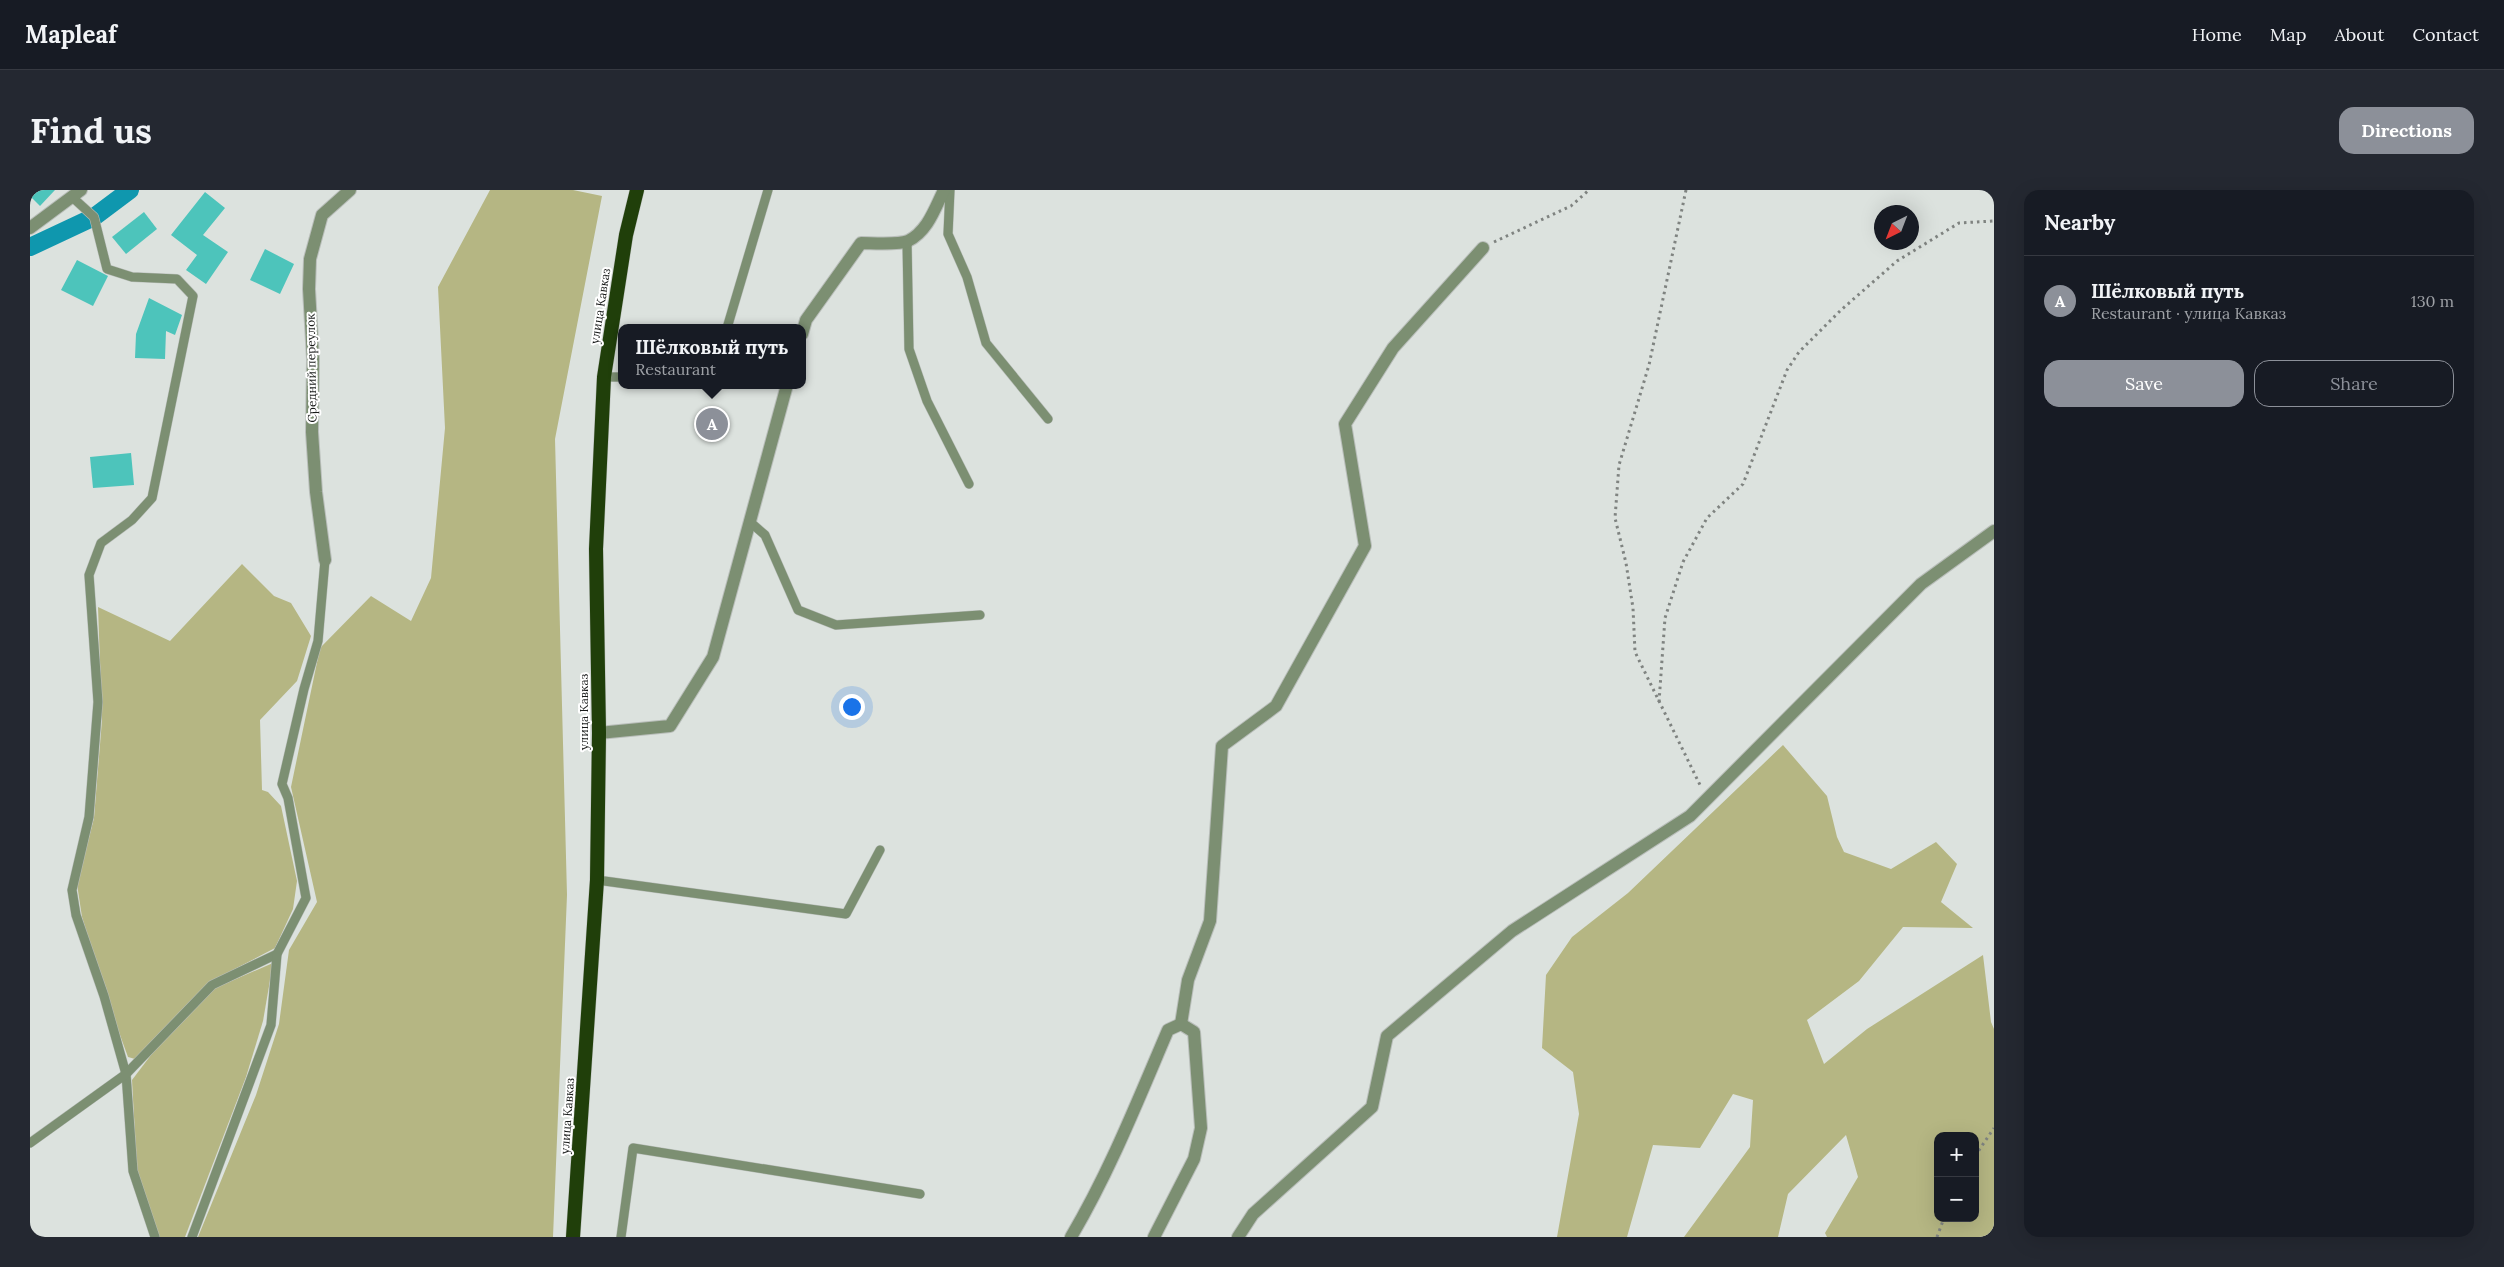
<!DOCTYPE html>
<html lang="en">
<head>
<meta charset="utf-8">
<style>
  :root { --surface:#171b24; --page:#242831; --text:#f1f3f6; --muted:#9ea1a6; --line:#363941; --accent:#8c9099 }
  body { margin:0; font-family:Lora,serif; background:var(--page); color:var(--text) }
  .controls { position:absolute; right:15px; bottom:15px; display:grid; overflow:hidden; border-radius:10px; box-shadow:0 5px 20px #0002 }
  .controls button { width:45px; height:45px; display:grid; place-items:center; padding:0; border:0; border-bottom:1px solid var(--line); background:var(--surface); color:var(--text); font:25px sans-serif }
  .compass { position:absolute; left:1844px; top:15px; width:45px; height:45px; border-radius:50%; background:var(--surface); box-shadow:0 5px 20px #0002; rotate:222deg }
  .you { position:absolute; left:821px; top:516px; width:18px; height:18px; margin:-12px; border:4px solid #fff; border-radius:50%; background:#1a73e8; box-shadow:0 0 0 8px #1a73e833 }
  .badge { display:grid; place-items:center; width:32px; height:32px; border-radius:50%; background:var(--accent); color:#fff; font-size:16px; font-weight:700 }
  .pin { position:absolute; translate:-50% -50%; border:2px solid #fff; box-shadow:0 1px 5px #0006 }
  .popup { position:absolute; left:588px; top:134px; width:188px; height:65px; box-sizing:border-box; display:grid; place-content:center; border-radius:10px; background:var(--surface); filter:drop-shadow(0 1px 4px #0005); font-size:16px; white-space:nowrap; color:var(--muted) }
  .popup b { font-size:19px; color:var(--text) }
  .popup::after { content:''; position:absolute; left:50%; top:100%; margin-left:-10px; border:10px solid transparent; border-top-color:var(--surface) }
  .list { margin:0; padding:0; list-style:none }
  h2 { display:flex; justify-content:space-between; align-items:center; height:65px; margin:0; padding:0 20px; font-size:21px }
  h2 small { font-size:16px; font-weight:400; color:var(--muted) }
  .list li { display:grid; grid-template-columns:32px 1fr auto; gap:15px; align-items:center; box-sizing:border-box; height:90px; padding:0 20px; border-top:1px solid var(--line) }
  .list b { display:block; font-size:19px; white-space:nowrap }
  .list p { margin:0; font-size:16px; white-space:nowrap; color:var(--muted) }
  .list em { font-size:16px; font-style:normal; color:var(--muted) }
  .actions { display:flex; gap:10px; padding:15px 20px }
  .actions a { flex:1; padding:11px 0; border:1px solid var(--accent); border-radius:15px; text-align:center; font-size:18px; color:var(--accent) }
  .actions .main { background:var(--accent); color:#fff }
  .map { position:relative; flex:none; width:1964px; height:1047px; overflow:hidden; border-radius:15px }
  header { display:flex; align-items:center; gap:30px; box-sizing:border-box; height:70px; padding:0 25px; background:var(--surface); border-bottom:1px solid var(--line) }
  header strong { font-size:24px }
  nav { display:flex; gap:28px; margin-inline-start:auto; font-size:18px }
  .intro { display:flex; align-items:center; justify-content:space-between; box-sizing:border-box; height:120px; padding:0 30px }
  h1 { margin:0; font-size:35px }
  .button { padding:12px 22px; border-radius:15px; background:var(--accent); color:#fff; font-size:18px; font-weight:700 }
  main { display:flex; gap:30px; padding:0 30px }
  aside { flex:1; background:var(--surface); border-radius:15px; box-shadow:0 5px 20px #0002 }
  .map>svg:first-child { display:block }
  .green { fill:#b5b683; fill-rule:evenodd }
  .lines { fill:none; stroke-linecap:round; stroke-linejoin:round }
  .canal { stroke:#0f97ae; stroke-width:18 }
  .building { fill:#4dc4bb }
  .service-casing { stroke:#b9beba; stroke-width:10 }
  .minor-casing { stroke:#b9beba; stroke-width:14 }
  .trunk-casing { stroke:#b9beba; stroke-width:15 }
  .path { stroke:#7f8380; stroke-width:3; stroke-dasharray:2.5 4; stroke-linecap:butt }
  .service { stroke:#7c8f72; stroke-width:9 }
  .minor { stroke:#7c8f72; stroke-width:12 }
  .trunk { stroke:#203f0a; stroke-width:14 }
  .labels { text-anchor:middle; dominant-baseline:central; stroke-width:4; stroke-linejoin:round; paint-order:stroke }
  .street-label { font-size:12px; fill:#171918; stroke:#fff }
</style>
</head>
<body>
<header>
<strong>Mapleaf</strong>
<nav><a>Home</a><a>Map</a><a>About</a><a>Contact</a></nav>
</header>
<div class="intro"><h1>Find us</h1><a class="button">Directions</a></div>
<main>
<div class="map">
<svg width="1964" height="1047" viewBox="0 0 1964 1047">
  <rect width="100%" height="100%" fill="#dce2de"/>
  <g class="green">
    <polygon points="460,0 543,0 572,6 525,249 537,705 523,1047 168,1047 226,905 249,834 259,760 287,712 261,597 290,458 341,406 381,431 401,388 415,238 408,97"/>
    <polygon points="212,374 244,406 261,413 281,446 267,491 230,530 232,600 238,602 251,616 267,691 263,719 245,758 180,792 105,869 98,867 75,804 52,727 47,694 64,628 72,530 68,417 140,451"/>
    <path d="M1753 555 1797 606 1807 647 1814 662 1861 679 1906 652 1927 674 1911 712 1943 738 1873 737 1829 791 1777 830 1794 874 1837 839 1953 765 1961 832 1964 839V1047H1797L1795 1043 1828 987 1816 945 1758 1004 1748 1047H1654L1720 957 1723 910 1703 904 1670 958 1623 955 1597 1047H1527L1549 924 1543 882 1512 858 1516 785 1542 747 1598 703ZM1908 946H1945V1028H1908Z"/>
    <polygon points="243,773 233,831 216,887 155,1047 128,1047 107,982 102,890 137,844 185,798"/>
  </g>
  <g class="lines">
    <polyline class="canal" points="0,57 64,27 100,0"/>
  </g>
  <g class="building">
    <polygon points="0,0 25,0 10,16 0,6"/>
    <polygon points="175,2 195,18 173,45 198,62 176,94 156,80 167,65 141,45"/>
    <polygon points="114,22 127,39 96,64 82,47"/>
    <polygon points="235,59 264,74 250,104 220,90"/>
    <polygon points="47,70 78,86 63,116 31,100"/>
    <polygon points="119,108 152,125 145,145 136,141 135,169 105,168 106,144"/>
    <polygon points="101,263 104,295 63,298 60,267"/>
  </g>
  <g class="lines">
    <defs>
      <g id="service">
        <polyline points="920,0 918,44 937,87 956,153 1018,229"/>
        <polyline points="41,6 64,27 77,79 102,87 147,89 163,106 122,308 102,330 71,353 59,385 68,512 59,627 42,700 46,725 74,806 96,884 103,981 125,1047"/>
        <polyline points="877,52 879,159 897,211 939,294"/>
        <polyline points="697,138 738,0"/>
        <polyline points="574,187 592,187"/>
        <polyline points="719,331 735,345 768,420 806,435 950,425"/>
        <polyline points="567,690 816,724 850,660"/>
        <polyline points="0,953 96,884 182,795 247,764"/>
        <polyline points="162,1047 241,835 247,764 276,708 258,608 252,594 274,499 288,451 295,370"/>
        <polyline points="591,1047 603,958 890,1004"/>
      </g>
      <g id="minor">
        <polyline points="0,38 51,0"/>
        <path d="M772 144 776 130 831 53C842 53 869 55 878 51 898 41 905 18 914 0"/>
        <polyline points="295,370 286,302 282,242 283,169 279,99 280,69 292,25 320,0"/>
        <polyline points="569,543 640,536 683,467 757,195"/>
        <polyline points="1151,834 1158,790 1180,731 1192,556 1246,516 1335,356 1315,234 1363,158 1453,58"/>
        <path d="M1041 1047C1080 981 1108 910 1138 840L1151 834 1164 842 1171 938 1164 969 1124 1047"/>
        <polyline points="1208,1047 1223,1024 1342,917 1357,846 1482,741 1660,626 1891,394 1964,341"/>
      </g>
      <polyline id="trunk" points="543,1047 567,690 569,543 566,359 574,187 596,45 607,0"/>
    </defs>
    <use href="#service" class="service-casing"/>
    <use href="#minor" class="minor-casing"/>
    <use href="#trunk" class="trunk-casing"/>
    <g class="path">
      <polyline points="1656,0 1619,175 1589,275 1585,328 1596,373 1603,418 1605,462 1671,597"/>
      <polyline points="1464,52 1541,16 1559,0"/>
      <polyline points="1629,512 1635,428 1653,372 1677,328 1713,294 1757,180 1769,162 1811,120 1867,71 1929,33 1964,31"/>
      <polyline points="1945,966 1964,938"/>
      <polyline points="1907,1047 1914,1028"/>
    </g>
    <use href="#service" class="service"/>
    <use href="#minor" class="minor"/>
    <use href="#trunk" class="trunk"/>
  </g>
  <g class="labels">
    <g class="street-label">
      <text transform="translate(570 116) rotate(-81)">улица Кавказ</text>
      <text transform="translate(281 178) rotate(-91)">Средний переулок</text>
      <text transform="translate(553 522) rotate(-90)">улица Кавказ</text>
      <text transform="translate(537 926) rotate(-86)">улица Кавказ</text>
    </g>
  </g>
</svg>
<div class="controls">
<button>+</button>
<button>−</button>
</div>
<svg class="compass" viewBox="-18 -18 36 36"><path d="M0-13l5 13h-10z" fill="#e53935"/><path d="M0 13l5-13h-10z" fill="#9ea1a6"/></svg>
<div class="you"></div>
<div class="pin badge" style="left:682px;top:234px">A</div>
<div class="popup"><b>Шёлковый путь</b>Restaurant</div>
</div>
<aside>
<h2>Nearby<small></small></h2>
<ul class="list">
<li><span class="badge">A</span><div><b>Шёлковый путь</b><p>Restaurant · улица Кавказ</p></div><em>130 m</em></li>
</ul>
<div class="actions"><a class="main">Save</a><a>Share</a></div>
</aside>
</main>
</body>
</html>
